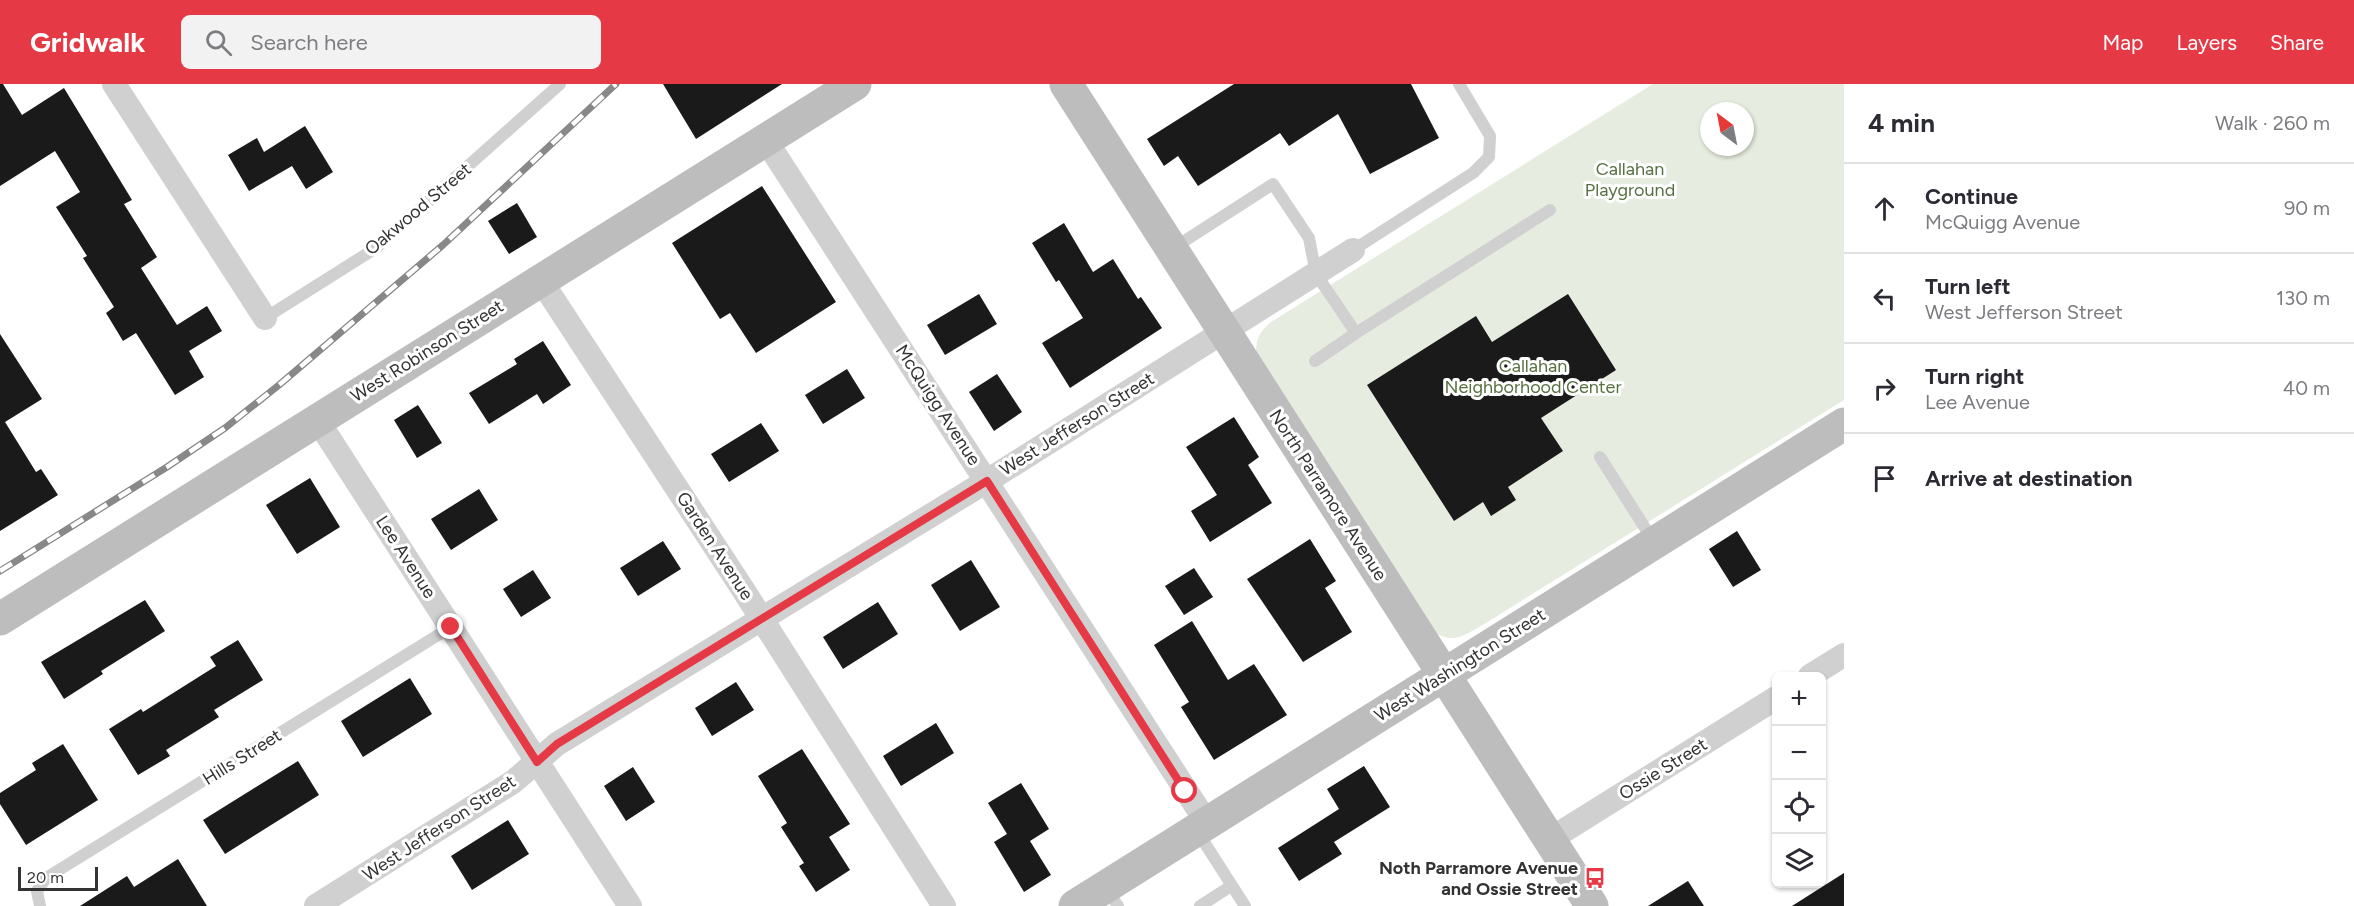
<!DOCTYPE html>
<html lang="en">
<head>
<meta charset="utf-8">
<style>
  :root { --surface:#fff; --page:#f2f2f3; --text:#2b2b33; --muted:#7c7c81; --line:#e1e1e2; --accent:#e63946 }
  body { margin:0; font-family:Figtree,sans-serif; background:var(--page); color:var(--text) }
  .controls { position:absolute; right:18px; bottom:18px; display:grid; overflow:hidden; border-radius:9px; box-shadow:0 2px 4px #0004 }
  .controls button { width:54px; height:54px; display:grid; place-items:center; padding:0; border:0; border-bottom:2px solid var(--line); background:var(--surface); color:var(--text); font:30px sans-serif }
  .compass { position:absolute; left:1700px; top:18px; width:54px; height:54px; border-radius:50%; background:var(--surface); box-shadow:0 2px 4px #0004; rotate:328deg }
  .scale { position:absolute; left:18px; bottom:15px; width:80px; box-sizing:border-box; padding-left:6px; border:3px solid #333; border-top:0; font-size:16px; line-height:21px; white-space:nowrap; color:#333; -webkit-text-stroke:4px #fff; paint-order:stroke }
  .stop { position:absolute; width:18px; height:18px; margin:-14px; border:4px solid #e63946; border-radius:50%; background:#fff }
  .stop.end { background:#e63946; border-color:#fff; box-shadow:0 2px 6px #0008 }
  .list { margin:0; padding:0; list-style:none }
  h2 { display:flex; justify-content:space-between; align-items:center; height:78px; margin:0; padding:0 24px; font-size:26px }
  h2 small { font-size:20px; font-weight:400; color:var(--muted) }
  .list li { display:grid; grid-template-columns:39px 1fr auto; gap:18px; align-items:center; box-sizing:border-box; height:90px; padding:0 24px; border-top:2px solid var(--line) }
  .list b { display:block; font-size:22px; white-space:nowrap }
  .list p { margin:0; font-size:20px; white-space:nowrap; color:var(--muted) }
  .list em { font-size:20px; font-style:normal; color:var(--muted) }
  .icon { flex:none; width:33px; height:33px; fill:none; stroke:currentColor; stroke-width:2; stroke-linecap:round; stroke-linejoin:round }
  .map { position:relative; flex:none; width:1844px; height:822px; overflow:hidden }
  header { display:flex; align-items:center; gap:36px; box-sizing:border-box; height:84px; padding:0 30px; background:var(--accent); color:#fff }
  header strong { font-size:28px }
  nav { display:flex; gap:33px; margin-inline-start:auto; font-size:21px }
  .search { width:420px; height:54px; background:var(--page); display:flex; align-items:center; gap:15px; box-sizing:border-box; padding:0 21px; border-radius:9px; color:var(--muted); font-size:22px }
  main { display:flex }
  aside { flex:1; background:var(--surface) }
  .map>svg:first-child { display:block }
  .green { fill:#e6ecdf; fill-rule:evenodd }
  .building { fill:#1a1a1a }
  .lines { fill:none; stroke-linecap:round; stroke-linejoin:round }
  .lane { stroke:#d0d0d0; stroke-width:12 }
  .street { stroke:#d0d0d0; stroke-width:24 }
  .secondary { stroke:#bdbdbd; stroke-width:33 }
  .rail-casing { stroke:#888; stroke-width:7 }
  .rail { stroke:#fff; stroke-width:4.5; stroke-dasharray:14; stroke-linecap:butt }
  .route { stroke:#e63946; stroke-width:8 }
  .labels { text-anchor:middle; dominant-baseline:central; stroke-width:6; stroke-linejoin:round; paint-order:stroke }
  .park-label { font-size:18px; fill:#56703f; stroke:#fff }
  .street-label { font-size:18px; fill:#333; stroke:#fff }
  .poi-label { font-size:18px; font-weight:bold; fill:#333; stroke:#fff; text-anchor:end }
</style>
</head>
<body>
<header>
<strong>Gridwalk</strong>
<div class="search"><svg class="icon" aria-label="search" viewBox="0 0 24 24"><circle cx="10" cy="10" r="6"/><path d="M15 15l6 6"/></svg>Search here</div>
<nav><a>Map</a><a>Layers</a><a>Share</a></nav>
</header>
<main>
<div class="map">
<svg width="1844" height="822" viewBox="0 0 1844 822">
  <rect width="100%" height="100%" fill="#fff"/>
  <path class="green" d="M1653 0H1844V316L1486 539C1465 550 1455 562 1433 547L1256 271C1256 255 1259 248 1271 238ZM1709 27H1745V63H1709Z"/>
  <g class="building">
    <polygon points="0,0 3,0 22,31 64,4 132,116 124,120 157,173 141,184 177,241 207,222 222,247 189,267 204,293 175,311 136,249 123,257 106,229 114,223 83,174 87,172 56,123 80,108 55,67 0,102"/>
    <polygon points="663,0 782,0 696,55"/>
    <polygon points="1234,0 1411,0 1439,54 1370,90 1338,30 1289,62 1280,49 1198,102 1178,72 1164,82 1147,55"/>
    <polygon points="305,42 333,88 306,105 292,82 249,107 228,71 257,54 264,68"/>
    <polygon points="762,102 836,218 756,269 730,229 720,235 672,159"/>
    <polygon points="517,119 537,153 509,170 488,137"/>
    <polygon points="1064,139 1093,188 1113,175 1138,215 1141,213 1162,244 1070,304 1042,259 1083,234 1059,196 1056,198 1032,159"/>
    <polygon points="979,210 997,240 945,271 927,241"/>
    <polygon points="1568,210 1616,286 1541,334 1563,367 1508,403 1516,416 1491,432 1483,418 1454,437 1367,301 1476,232 1492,258"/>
    <polygon points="0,250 42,315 5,338 36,388 41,385 58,411 0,447"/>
    <polygon points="543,257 571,301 543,320 537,310 489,340 469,309 517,280 514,275"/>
    <polygon points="847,285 865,314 823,340 805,311"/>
    <polygon points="997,290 1022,328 994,347 969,308"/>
    <polygon points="418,321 442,359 417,374 394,336"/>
    <polygon points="1234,333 1259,373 1248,381 1272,419 1210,458 1191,427 1217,411 1186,363"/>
    <polygon points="761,339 779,367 729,398 711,370"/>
    <polygon points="310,394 340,443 297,470 266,421"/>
    <polygon points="479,405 498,436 451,466 431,435"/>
    <polygon points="1737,447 1761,486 1733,503 1709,465"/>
    <polygon points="1310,455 1336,497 1325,504 1352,548 1303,578 1247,495"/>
    <polygon points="663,457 681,485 638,512 620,484"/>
    <polygon points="971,476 1000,523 960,547 931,501"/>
    <polygon points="1194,484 1213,513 1184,531 1165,502"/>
    <polygon points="533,486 551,514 521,533 503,505"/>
    <polygon points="145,516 165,547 101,587 103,590 64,615 41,578"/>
    <polygon points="878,518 898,550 843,585 823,553"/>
    <polygon points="1192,537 1228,596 1254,580 1287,631 1214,676 1181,623 1189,618 1154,561"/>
    <polygon points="238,556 263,596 214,626 219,633 166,666 170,672 138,691 109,645 141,625 143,628 216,582 210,573"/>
    <polygon points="410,594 432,630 363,673 341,637"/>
    <polygon points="736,598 754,626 712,652 695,624"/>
    <polygon points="936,639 954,669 901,702 883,672"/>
    <polygon points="63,660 98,716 26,761 0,720 0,709 36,686 32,679"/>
    <polygon points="802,665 850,740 829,753 850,786 816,808 799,782 804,779 781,743 787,739 758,692"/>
    <polygon points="298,677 319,711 225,770 203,736"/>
    <polygon points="1364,682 1390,723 1334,758 1342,770 1299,797 1278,764 1339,725 1327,705"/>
    <polygon points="633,683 655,718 626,737 604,702"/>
    <polygon points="1021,699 1049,745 1030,757 1051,791 1024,808 994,758 1007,750 988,719"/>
    <polygon points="508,736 529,770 472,806 451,772"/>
    <polygon points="178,775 207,822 80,822 127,792 134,803"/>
    <polygon points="1844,789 1844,822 1792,822"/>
    <polygon points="1688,797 1704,822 1648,822"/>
  </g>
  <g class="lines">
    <g class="lane">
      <polyline points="1172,165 1273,100 1309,154 1316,190 1356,249 1550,126"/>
      <polyline points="1353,166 1473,89 1489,73 1490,52 1459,0"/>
      <polyline points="265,234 376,164 560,0"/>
      <polyline points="1315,277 1356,249"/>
      <polyline points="1600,373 1654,458"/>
      <polyline points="1197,747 1245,822"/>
      <polyline points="1106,804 1118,822"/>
      <polyline points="40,822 37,807 46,794 451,543"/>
      <polyline points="1200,822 1231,802"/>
    </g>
    <g class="street">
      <polyline points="114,0 265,234"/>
      <polyline points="765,55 1207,739"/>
      <polyline points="540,195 744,507 944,822"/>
      <polyline points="318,337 630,822"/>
      <polyline points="1810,592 1844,571"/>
      <polyline points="1549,756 1776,614"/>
      <polyline points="316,822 513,698 557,660 987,397 1353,166"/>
    </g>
    <g class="secondary">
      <polyline points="1066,0 1592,822"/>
      <polyline points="0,535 855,0"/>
      <polyline points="1075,822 1844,340"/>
    </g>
    <defs>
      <polyline id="rail" points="0,487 167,383 225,344 279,301 443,161 616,0"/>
    </defs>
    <use href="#rail" class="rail-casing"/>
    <use href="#rail" class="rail"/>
  </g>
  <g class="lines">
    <polyline class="route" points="451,543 537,678 557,660 987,397 1185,707"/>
  </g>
  <defs>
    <symbol id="bus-bare" viewBox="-9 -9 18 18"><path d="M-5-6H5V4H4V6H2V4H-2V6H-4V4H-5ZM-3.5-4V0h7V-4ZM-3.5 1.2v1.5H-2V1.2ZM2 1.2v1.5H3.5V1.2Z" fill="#e63946" stroke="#fff" stroke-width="2.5" paint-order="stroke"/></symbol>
  </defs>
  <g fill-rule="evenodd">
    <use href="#bus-bare" x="1580" y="779" width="30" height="30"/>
  </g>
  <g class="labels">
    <g class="park-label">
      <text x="1630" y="85">Callahan<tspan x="1630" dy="21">Playground</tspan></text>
      <text x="1533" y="282">Callahan<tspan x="1533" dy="21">Neighborhood Center</tspan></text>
    </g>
    <g class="street-label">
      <text transform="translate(418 125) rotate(-40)">Oakwood Street</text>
      <text transform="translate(427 267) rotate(-32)">West Robinson Street</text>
      <text transform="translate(938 321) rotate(57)">McQuigg Avenue</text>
      <text transform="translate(1077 340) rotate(-32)">West Jefferson Street</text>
      <text transform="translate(1328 411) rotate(57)">North Parramore Avenue</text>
      <text transform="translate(715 462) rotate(57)">Garden Avenue</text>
      <text transform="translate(406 473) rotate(57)">Lee Avenue</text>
      <text transform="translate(1460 581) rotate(-32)">West Washington Street</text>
      <text transform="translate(242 673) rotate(-32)">Hills Street</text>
      <text transform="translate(1663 685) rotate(-32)">Ossie Street</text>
      <text transform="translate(439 744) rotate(-33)">West Jefferson Street</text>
    </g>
    <g class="poi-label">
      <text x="1578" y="784">Noth Parramore Avenue<tspan x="1578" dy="21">and Ossie Street</tspan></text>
    </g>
  </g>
</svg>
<div class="controls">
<button>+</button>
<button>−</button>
<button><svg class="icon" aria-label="locate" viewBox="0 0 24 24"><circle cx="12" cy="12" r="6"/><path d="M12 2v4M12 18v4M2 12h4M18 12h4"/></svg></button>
<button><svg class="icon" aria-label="layers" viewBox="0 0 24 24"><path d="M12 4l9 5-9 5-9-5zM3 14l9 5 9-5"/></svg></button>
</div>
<svg class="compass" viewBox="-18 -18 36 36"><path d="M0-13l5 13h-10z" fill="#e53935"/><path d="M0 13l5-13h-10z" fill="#7c7c81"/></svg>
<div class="scale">20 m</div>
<div class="stop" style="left:1185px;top:707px"></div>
<div class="stop end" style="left:451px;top:543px"></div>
</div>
<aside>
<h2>4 min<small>Walk · 260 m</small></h2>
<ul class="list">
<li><svg class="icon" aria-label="ahead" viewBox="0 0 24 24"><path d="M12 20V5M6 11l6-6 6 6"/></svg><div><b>Continue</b><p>McQuigg Avenue</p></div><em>90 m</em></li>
<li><svg class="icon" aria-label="left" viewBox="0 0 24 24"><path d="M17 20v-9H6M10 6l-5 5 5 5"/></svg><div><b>Turn left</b><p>West Jefferson Street</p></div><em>130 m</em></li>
<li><svg class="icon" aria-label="right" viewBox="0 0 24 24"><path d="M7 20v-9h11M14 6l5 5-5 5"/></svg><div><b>Turn right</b><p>Lee Avenue</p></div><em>40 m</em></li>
<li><svg class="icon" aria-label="arrive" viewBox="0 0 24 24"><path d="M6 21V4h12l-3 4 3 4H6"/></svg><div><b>Arrive at destination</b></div></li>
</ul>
</aside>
</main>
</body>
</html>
